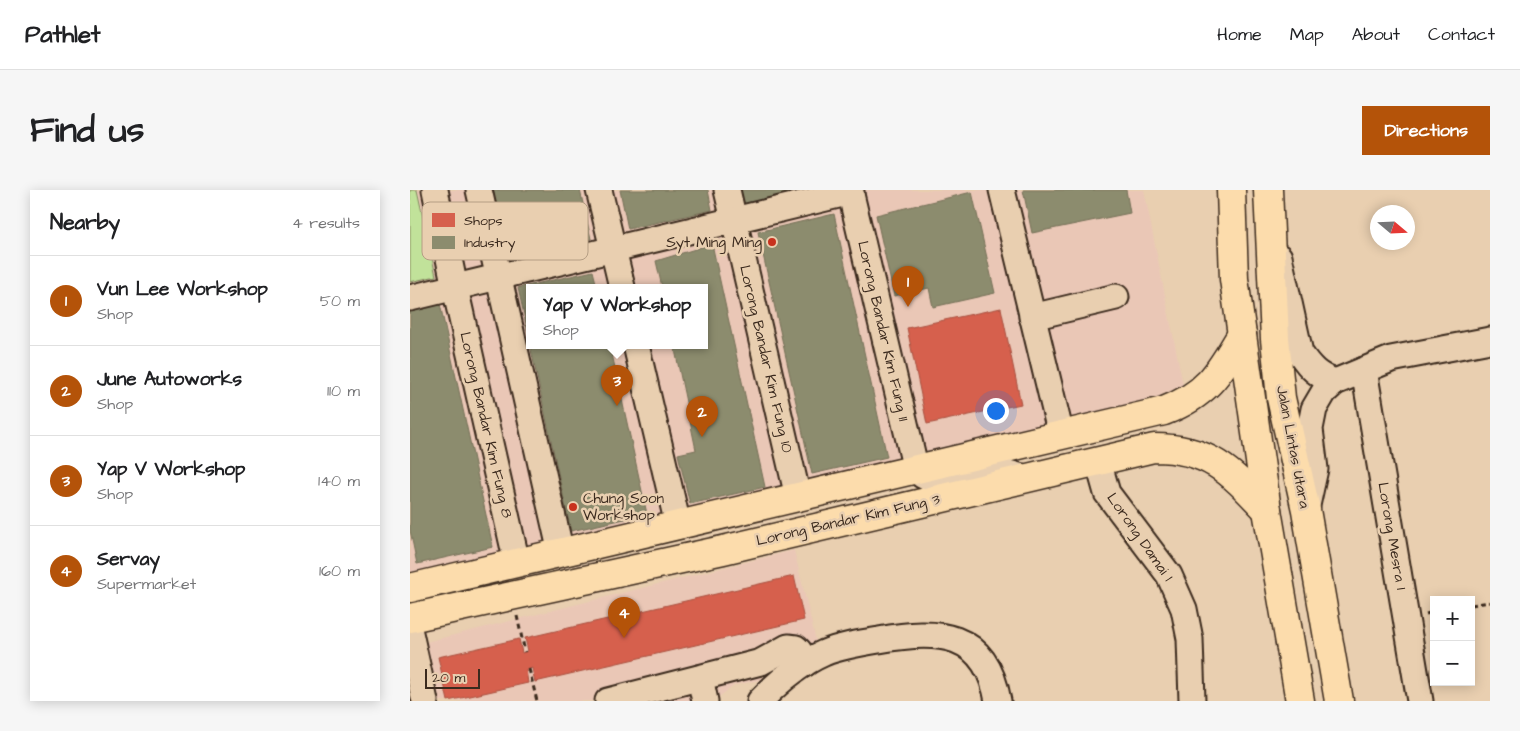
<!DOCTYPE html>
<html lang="en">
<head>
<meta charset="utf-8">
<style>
  :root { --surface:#fff; --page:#f6f6f6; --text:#202124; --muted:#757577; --line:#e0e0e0; --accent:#b45309 }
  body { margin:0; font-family:"Architects Daughter",sans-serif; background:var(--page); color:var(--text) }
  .controls { position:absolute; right:15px; bottom:15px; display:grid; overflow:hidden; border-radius:0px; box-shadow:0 2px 12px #0003 }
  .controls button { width:45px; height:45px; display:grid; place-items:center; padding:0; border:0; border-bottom:1px solid var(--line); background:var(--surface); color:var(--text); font:25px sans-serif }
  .compass { position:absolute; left:960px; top:15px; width:45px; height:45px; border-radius:50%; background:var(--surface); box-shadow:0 2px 12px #0003; rotate:109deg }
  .scale { position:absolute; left:15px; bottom:12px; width:55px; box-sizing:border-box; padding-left:5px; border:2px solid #3b2a1e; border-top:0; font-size:14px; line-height:18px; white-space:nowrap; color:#3b2a1e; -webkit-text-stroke:4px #e9cfb0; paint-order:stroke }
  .you { position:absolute; left:585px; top:220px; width:18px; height:18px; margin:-12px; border:4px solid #fff; border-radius:50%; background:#1a73e8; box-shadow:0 0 0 8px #1a73e833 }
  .badge { display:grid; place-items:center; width:32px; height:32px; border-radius:50%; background:var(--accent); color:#fff; font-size:16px; font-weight:700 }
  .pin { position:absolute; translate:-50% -41px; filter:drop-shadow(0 1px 2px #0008) }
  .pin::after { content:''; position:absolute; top:26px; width:18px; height:15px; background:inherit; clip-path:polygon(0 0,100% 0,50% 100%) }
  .popup { position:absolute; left:116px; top:94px; width:182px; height:65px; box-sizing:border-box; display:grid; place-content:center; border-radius:0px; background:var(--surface); filter:drop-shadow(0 1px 4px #0005); font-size:16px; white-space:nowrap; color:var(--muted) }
  .popup b { font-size:19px; color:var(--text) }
  .popup::after { content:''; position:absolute; left:50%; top:100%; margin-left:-10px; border:10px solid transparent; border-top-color:var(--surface) }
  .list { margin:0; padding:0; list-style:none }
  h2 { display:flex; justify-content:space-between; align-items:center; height:65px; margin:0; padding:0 20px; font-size:21px }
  h2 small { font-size:16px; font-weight:400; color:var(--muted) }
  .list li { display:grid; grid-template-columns:32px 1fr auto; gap:15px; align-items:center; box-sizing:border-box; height:90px; padding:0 20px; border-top:1px solid var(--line) }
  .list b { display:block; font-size:19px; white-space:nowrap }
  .list p { margin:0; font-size:16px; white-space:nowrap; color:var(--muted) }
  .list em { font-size:16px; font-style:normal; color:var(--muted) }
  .map { position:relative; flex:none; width:1080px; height:511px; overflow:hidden; border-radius:0px }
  header { display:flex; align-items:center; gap:30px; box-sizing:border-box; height:70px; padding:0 25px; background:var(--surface); border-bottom:1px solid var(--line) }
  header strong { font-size:24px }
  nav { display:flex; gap:28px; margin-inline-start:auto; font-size:18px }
  .intro { display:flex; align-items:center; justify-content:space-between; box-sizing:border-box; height:120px; padding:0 30px }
  h1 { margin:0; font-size:35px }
  .button { padding:12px 22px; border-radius:0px; background:var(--accent); color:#fff; font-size:18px; font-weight:700 }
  main { display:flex; gap:30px; padding:0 30px }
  aside { flex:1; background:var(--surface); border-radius:0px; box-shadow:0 2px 12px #0003 }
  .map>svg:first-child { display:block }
  .built { fill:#eac7b6; fill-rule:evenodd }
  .green { fill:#c1e29a; stroke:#7e865c }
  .shops { fill:#d6604d; stroke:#a8503f }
  .industry { fill:#8c8c6e; stroke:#746f56 }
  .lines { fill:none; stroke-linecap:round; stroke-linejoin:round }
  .minor-casing { stroke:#3b2a1e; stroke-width:29 }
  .major-casing { stroke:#3b2a1e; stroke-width:31 }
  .path { stroke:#3b2a1e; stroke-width:3; stroke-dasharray:5 4; stroke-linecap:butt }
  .minor { stroke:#e9cfb0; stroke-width:25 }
  .major { stroke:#fcdcac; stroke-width:28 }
  .poi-dot { fill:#c8321e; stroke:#e9cfb0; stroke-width:2 }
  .labels { text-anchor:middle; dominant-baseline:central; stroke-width:5; stroke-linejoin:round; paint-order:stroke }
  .poi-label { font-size:15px; fill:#3b2a1e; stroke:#e9cfb0; text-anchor:end }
  .street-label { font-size:15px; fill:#3b2a1e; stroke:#e9cfb0 }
  .key { fill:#e9cfb0; stroke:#b59e84; stroke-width:1 }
  .key-label { font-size:14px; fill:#3b2a1e }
</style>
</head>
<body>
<header>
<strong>Pathlet</strong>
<nav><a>Home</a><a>Map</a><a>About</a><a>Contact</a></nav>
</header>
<div class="intro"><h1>Find us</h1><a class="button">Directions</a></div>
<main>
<aside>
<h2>Nearby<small>4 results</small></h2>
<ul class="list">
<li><span class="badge">1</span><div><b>Vun Lee Workshop</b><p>Shop</p></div><em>50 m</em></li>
<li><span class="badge">2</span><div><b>June Autoworks</b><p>Shop</p></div><em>110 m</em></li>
<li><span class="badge">3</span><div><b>Yap V Workshop</b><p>Shop</p></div><em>140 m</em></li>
<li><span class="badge">4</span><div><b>Servay</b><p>Supermarket</p></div><em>160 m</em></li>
</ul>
</aside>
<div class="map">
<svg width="1080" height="511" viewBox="0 0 1080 511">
  <rect width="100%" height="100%" fill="#e9cfb0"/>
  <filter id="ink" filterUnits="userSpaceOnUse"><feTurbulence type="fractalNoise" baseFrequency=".02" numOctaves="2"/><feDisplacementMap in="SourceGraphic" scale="10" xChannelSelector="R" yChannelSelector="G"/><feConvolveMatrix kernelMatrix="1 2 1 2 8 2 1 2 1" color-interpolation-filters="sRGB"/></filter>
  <g filter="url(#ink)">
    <g class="built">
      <path d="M0 0H734L773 195 738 212 0 392ZM120 97H294V155H120Z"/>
      <polygon points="384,360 407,455 370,469 350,490 325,495 306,509 291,511 0,511 0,456"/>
    </g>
    <polygon class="green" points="0,0 7,0 26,86 0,92"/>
    <g class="shops">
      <polygon points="591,118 611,214 517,234 497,138"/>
      <polygon points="384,386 394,430 125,492 122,478 116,480 118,493 38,511 28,467 109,449 112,463 118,461 115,448"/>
    </g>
    <g class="industry">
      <polygon points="82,0 170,0 181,49 96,68"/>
      <polygon points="210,0 298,0 302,20 218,39"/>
      <polygon points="330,0 405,0 333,16"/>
      <polygon points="613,0 716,0 720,23 622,43"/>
      <polygon points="562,2 585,103 523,117 519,98 484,106 466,25"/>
      <polygon points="424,24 477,267 402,284 348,42"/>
      <polygon points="302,54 355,297 280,314 268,264 286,260 264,155 294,155 294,97 252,97 246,71"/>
      <polygon points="183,81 187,97 120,97 120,151 108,98"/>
      <polygon points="30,114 83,357 7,374 0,340 0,121"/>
      <polygon points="120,155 200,155 237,324 161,341"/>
    </g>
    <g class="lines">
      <defs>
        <g id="minor">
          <polyline points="25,0 45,98 107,373"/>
          <polyline points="69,0 151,363"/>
          <polyline points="189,0 212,97"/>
          <polyline points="317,0 388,307"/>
          <path d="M440 0 506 280C534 306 558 279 589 281 597 282 607 286 616 288"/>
          <polyline points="592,0 651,245"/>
          <path d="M869 67 890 163C900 178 908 186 925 192"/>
          <polyline points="0,108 441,2"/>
          <polyline points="622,127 706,107"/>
          <polyline points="226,155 268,335"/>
          <polyline points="954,180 1010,511"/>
          <polyline points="688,271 697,303 759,385 774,419 780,449 782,511"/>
          <polyline points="896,320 905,279 900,239 904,219 914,202 925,192 981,169 1080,150"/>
          <polyline points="0,443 15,511"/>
          <polyline points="290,488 295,511"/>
          <polyline points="198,511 351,472 378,457 386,458 389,461 394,474"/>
          <path d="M350 511C368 492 389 474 414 463 431 456 450 453 469 450 528 439 576 441 588 511"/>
        </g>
        <g id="major">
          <polyline points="821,0 824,89 857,320 890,511"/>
          <polyline points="858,0 865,149 871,208 896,320 929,511"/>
          <path d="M0 398 754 221C798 204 809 183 832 144"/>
          <path d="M0 428 313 360 744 258C800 258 821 282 857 320"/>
        </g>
      </defs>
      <use href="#minor" class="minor-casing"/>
      <use href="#major" class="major-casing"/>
      <g class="path">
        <polyline points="1061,415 1080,412"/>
        <polyline points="1016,424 1024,422"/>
        <polyline points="107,426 115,462"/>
        <polyline points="119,479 127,511"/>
      </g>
      <use href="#minor" class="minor"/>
      <use href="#major" class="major"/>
    </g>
  </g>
  <g class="poi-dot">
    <circle cx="362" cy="52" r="5"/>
    <circle cx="163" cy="317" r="5"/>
  </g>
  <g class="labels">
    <g class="poi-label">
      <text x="352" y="52">Syt Ming Ming</text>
      <text x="173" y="308" text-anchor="start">Chung Soon<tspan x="173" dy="17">Workshop</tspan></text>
    </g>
    <g class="street-label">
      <text transform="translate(473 141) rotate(77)">Lorong Bandar Kim Fung 11</text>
      <text transform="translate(356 169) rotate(77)">Lorong Bandar Kim Fung 10</text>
      <text transform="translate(76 235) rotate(77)">Lorong Bandar Kim Fung 8</text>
      <text transform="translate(883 257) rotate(79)">Jalan Lintas Utara</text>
      <text transform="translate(438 330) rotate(-13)">Lorong Bandar Kim Fung 3</text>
      <text transform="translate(982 346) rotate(80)">Lorong Mesra 1</text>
      <text transform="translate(730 347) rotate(55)">Lorong Damai 1</text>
    </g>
  </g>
  <rect x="12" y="12" width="166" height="58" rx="8" class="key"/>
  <rect x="22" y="23" width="23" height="14" fill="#d6604d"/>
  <rect x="22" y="46" width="23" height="13" fill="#8c8c6e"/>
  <g class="key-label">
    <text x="54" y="35">Shops</text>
    <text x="54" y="57">Industry</text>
  </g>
</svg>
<div class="controls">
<button>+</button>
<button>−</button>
</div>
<svg class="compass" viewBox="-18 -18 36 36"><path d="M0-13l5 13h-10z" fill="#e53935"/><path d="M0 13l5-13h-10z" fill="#757577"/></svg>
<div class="scale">20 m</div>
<div class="you"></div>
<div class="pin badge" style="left:498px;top:117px">1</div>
<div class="pin badge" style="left:292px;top:247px">2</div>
<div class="pin badge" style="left:207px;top:216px">3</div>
<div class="popup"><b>Yap V Workshop</b>Shop</div>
<div class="pin badge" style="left:214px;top:448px">4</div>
</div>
</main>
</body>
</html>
